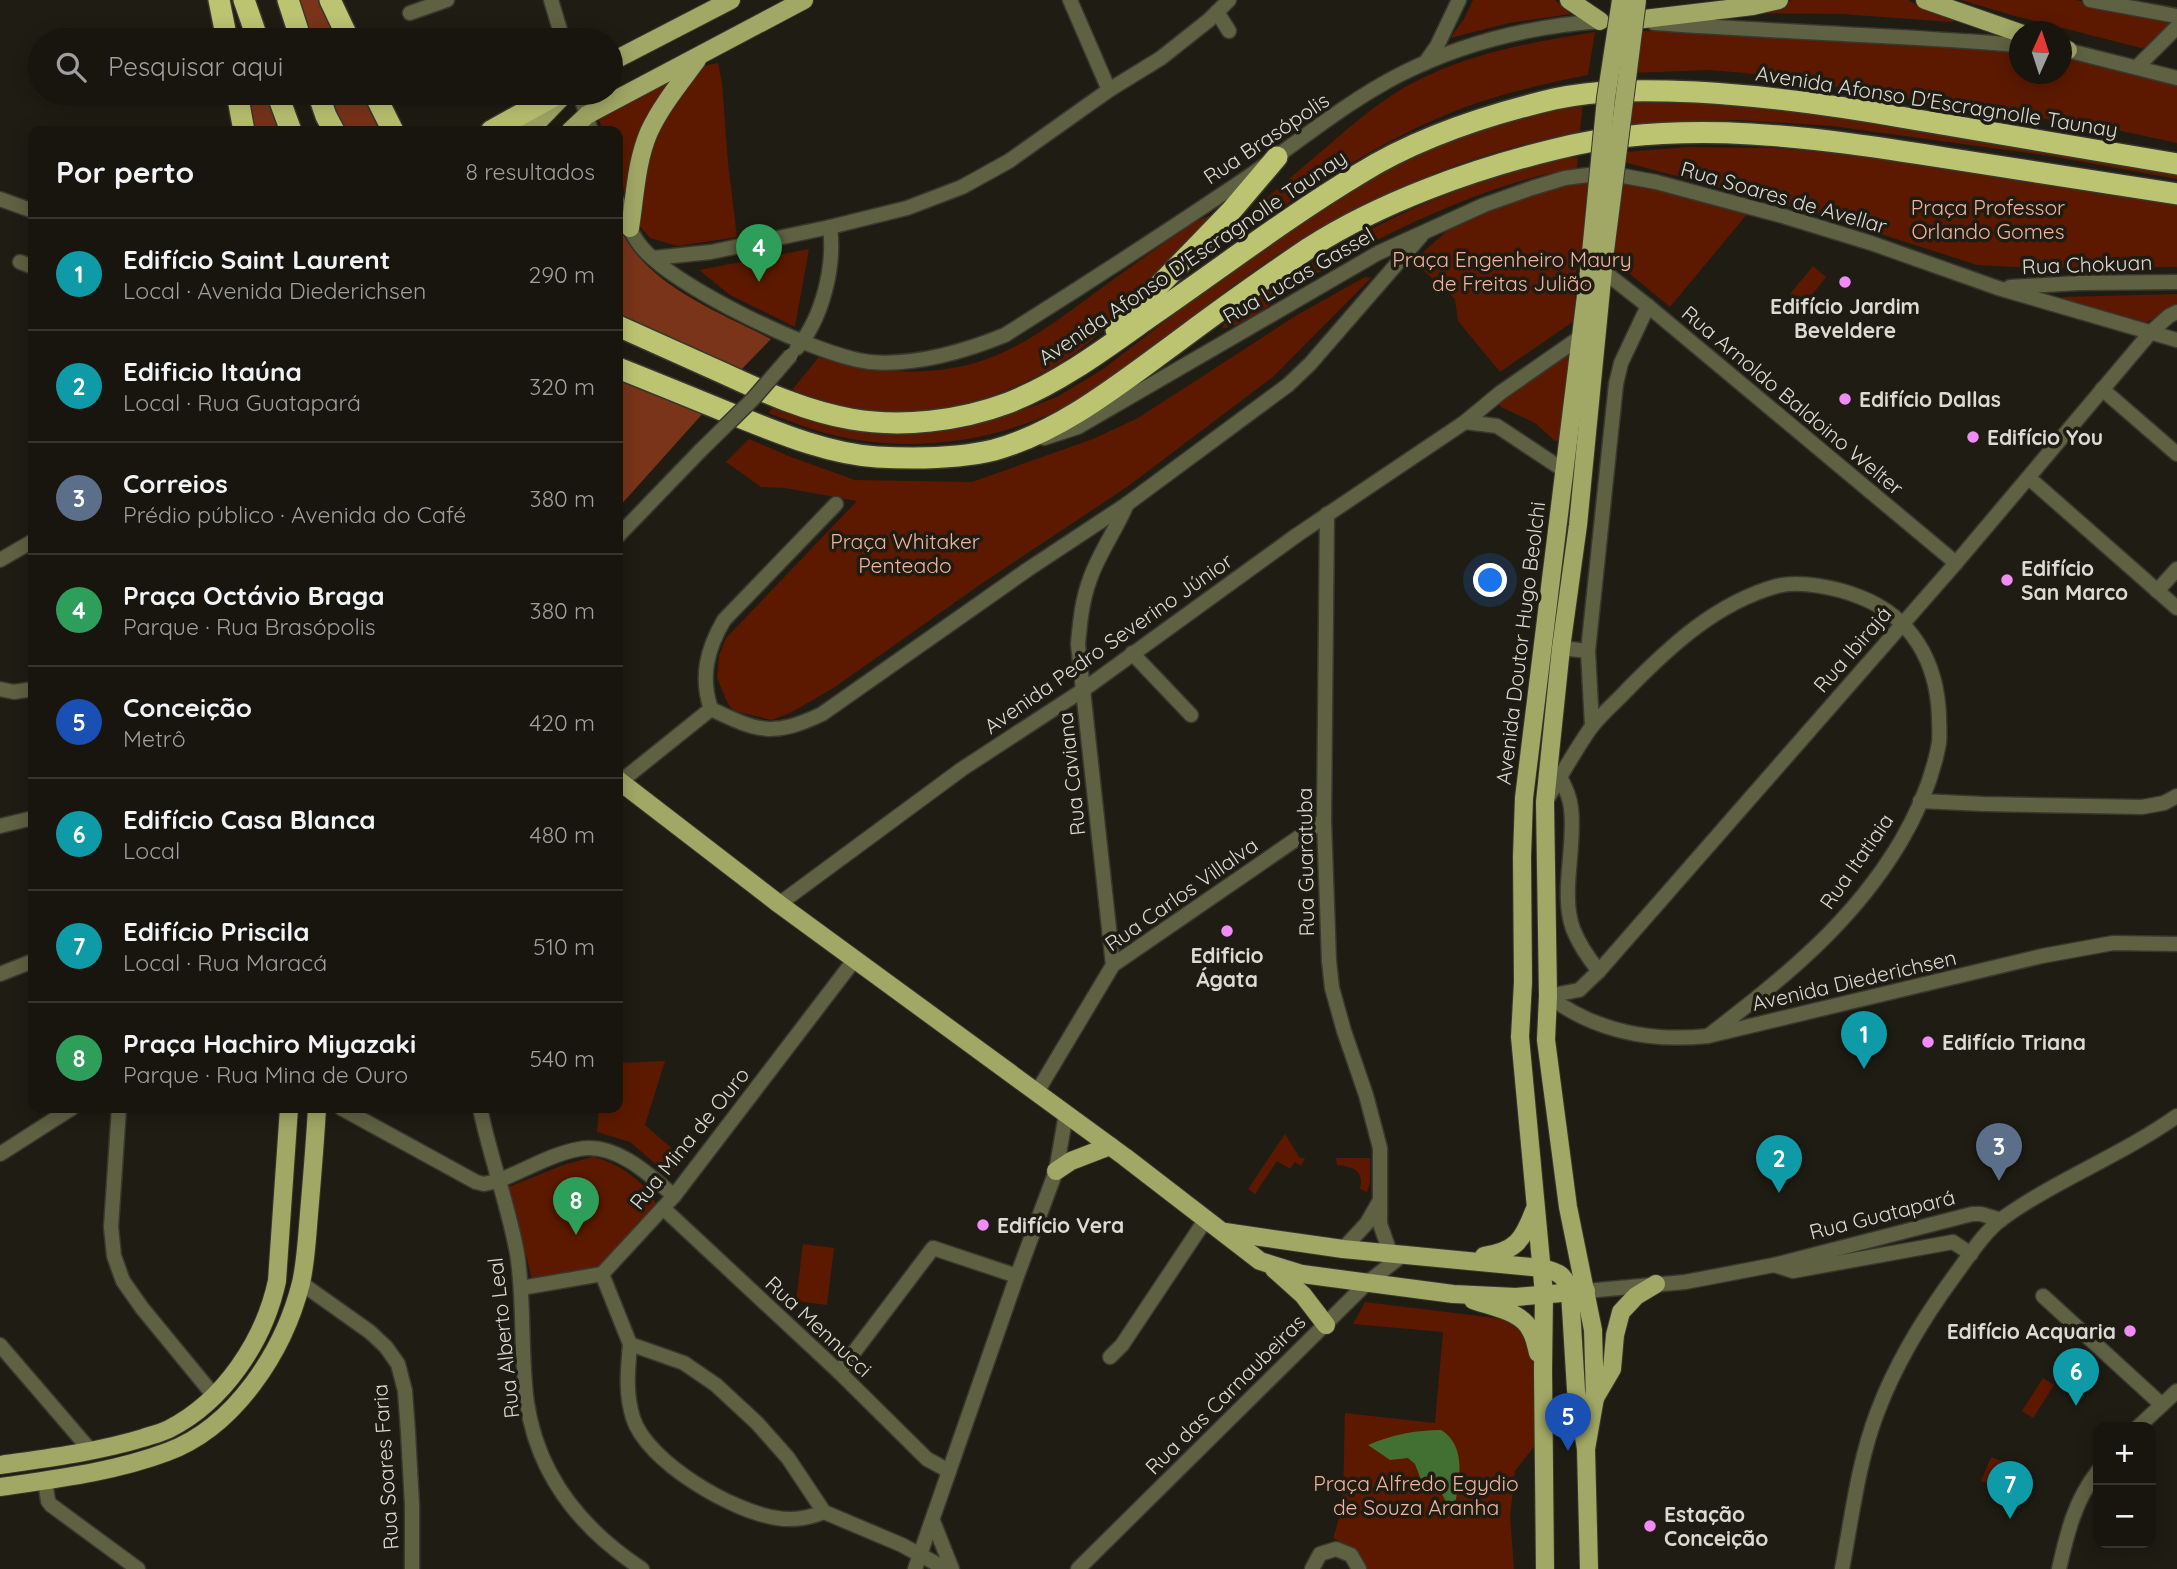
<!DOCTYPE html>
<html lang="pt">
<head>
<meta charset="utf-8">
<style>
  :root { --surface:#17150e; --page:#201e17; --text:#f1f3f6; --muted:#9e9f9e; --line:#36342e; --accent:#f18bf5 }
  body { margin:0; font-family:Quicksand,sans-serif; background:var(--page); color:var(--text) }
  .controls { position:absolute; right:21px; bottom:21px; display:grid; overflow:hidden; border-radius:14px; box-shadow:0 4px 18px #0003 }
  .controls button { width:63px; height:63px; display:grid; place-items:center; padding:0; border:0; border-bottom:2px solid var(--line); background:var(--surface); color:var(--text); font:35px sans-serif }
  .compass { position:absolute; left:2009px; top:21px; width:63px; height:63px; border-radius:50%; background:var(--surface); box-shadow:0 4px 18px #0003; rotate:3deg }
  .you { position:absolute; left:1491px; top:581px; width:24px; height:24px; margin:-18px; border:5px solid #fff; border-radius:50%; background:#1a73e8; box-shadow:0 0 0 10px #1a73e833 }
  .badge { display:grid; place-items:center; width:46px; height:46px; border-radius:50%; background:var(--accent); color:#fff; font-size:23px; font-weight:700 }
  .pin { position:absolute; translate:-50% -58px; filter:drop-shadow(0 2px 4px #0008) }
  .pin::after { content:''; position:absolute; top:37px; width:24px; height:21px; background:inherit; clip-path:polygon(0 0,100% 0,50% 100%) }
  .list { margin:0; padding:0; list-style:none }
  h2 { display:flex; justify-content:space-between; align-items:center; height:91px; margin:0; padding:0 28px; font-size:30px }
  h2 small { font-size:23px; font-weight:400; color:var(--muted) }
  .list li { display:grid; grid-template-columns:46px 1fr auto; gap:21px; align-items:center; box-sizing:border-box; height:112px; padding:0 28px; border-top:2px solid var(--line) }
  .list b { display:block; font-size:26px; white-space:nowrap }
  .list p { margin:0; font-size:23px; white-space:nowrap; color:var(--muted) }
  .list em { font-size:23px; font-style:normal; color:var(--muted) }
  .icon { flex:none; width:38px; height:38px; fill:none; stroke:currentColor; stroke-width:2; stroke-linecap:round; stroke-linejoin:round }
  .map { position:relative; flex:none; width:2177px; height:1569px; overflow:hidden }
  .search { position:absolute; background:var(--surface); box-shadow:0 4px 18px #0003; left:28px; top:28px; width:595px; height:77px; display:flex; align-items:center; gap:18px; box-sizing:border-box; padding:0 24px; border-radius:38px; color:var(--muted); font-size:26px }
  .panel { position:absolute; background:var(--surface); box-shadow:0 4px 18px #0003; left:28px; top:126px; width:595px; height:987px; border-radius:14px }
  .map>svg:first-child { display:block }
  .green { fill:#5c1900 }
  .forest { fill:#7a341a }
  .water { fill:#427032 }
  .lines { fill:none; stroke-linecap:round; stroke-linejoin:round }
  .minor-casing { stroke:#39372e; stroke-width:17 }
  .major-casing { stroke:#39372e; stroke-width:20 }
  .highway-casing { stroke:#39372e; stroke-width:24 }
  .minor { stroke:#5e6142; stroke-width:14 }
  .major { stroke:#a1a865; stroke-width:18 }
  .highway { stroke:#bcc472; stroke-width:21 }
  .rail-casing { stroke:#c5c3bd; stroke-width:7 }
  .rail { stroke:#1f1c13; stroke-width:4.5; stroke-dasharray:13; stroke-linecap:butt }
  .minor-bridge-casing { stroke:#39372e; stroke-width:17; stroke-linecap:butt }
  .major-bridge-casing { stroke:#39372e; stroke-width:20; stroke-linecap:butt }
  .minor-bridge { stroke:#5e6142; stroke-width:14 }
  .major-bridge { stroke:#a1a865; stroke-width:18 }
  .poi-dot { fill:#f18bf5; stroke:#1f1c13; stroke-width:2.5 }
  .labels { text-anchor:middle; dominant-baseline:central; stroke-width:7; stroke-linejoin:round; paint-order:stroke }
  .street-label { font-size:21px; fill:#dcdad4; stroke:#1f1c13 }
  .park-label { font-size:21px; fill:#f3b39d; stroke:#1f1c13 }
  .poi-label { font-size:21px; font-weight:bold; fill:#dcdad4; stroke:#1f1c13; text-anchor:start }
</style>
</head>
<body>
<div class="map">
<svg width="2177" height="1569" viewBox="0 0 2177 1569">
  <rect width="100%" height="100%" fill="#1f1c13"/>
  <g class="green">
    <polygon points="1473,0 1555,0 1571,14 1509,23 1450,38 1464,19"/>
    <polygon points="1792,0 1908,0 1925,10 1951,16 1955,20 1952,22 1841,14 1737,13 1778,5"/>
    <path d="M1961 0H2075L2174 19C2166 32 2156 46 2141 48L2015 16Z"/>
    <polygon points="1639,31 1723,32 2019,51 2020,74 2062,74 2062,57 2109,65 2177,81 2177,143 2098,126 1985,111 1746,73 1707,70 1633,73"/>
    <path d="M1595 32 1588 75C1537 85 1486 97 1438 118 1360 152 1292 202 1221 247H1214V242C1248 214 1282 185 1316 156 1351 126 1387 93 1429 75 1482 51 1538 41 1595 32Z"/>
    <polygon points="718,63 722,83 728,163 737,237 678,246 650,238 636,222 653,136 699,67"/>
    <polygon points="679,73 628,202 618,173 618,131 603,131 598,118"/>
    <polygon points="1629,94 1691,94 2177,169 2177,179 2050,156 1832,126 1739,120 1627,125"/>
    <path d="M1583 102 1580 132C1483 150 1388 186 1304 238 1254 268 1208 305 1162 340 1135 360 1109 382 1080 399 1005 441 917 455 833 435 811 430 790 421 768 413L776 405 869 431 910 433 952 430 1012 414 1057 397 1103 369 1273 238 1408 156 1485 126Z"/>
    <polygon points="1688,147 1773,148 1873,156 2177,203 2177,267 2034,268 1977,265 1824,216 1624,162 1625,152"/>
    <path d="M1578 157 1577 168C1488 182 1371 238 1296 287 1280 297 1240 329 1222 328L1224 324C1310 258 1405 203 1511 173 1533 167 1555 159 1578 157Z"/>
    <polygon points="1615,180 1648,185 1748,213 1670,307 1613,260 1577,258 1574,321 1500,372 1458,321 1455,299 1413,261 1455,224 1528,195 1574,182"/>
    <path d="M1215 214C1175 256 1137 302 1092 340 1041 383 953 418 885 414 854 412 822 400 792 390L819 357C870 374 935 378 987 359 1028 344 1065 315 1100 289 1132 266 1163 243 1196 221Z"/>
    <polygon points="809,249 795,327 730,295 699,270"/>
    <polygon points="1813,266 1826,277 1804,305 1790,294"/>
    <polygon points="1365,277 1371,278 1274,376 1127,487 981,584 835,687 792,712 772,720 734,711 728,704 717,678 719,656 726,638 857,501 785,488 761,487 726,462 749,439 791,457 855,480 972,482 1093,439 1138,418 1297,315"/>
    <polygon points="2177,294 2177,303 2146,323 2064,300 2062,297"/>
    <polygon points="1567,354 1570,358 1561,441 1555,441 1535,423 1501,407 1497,401"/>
    <polygon points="665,1061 645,1125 686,1161 667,1174 630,1142 597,1132 599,1108 618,1108 618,1063"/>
    <polygon points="1285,1134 1300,1158 1305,1158 1301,1166 1295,1162 1290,1169 1277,1161 1255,1194 1248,1189"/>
    <path d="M593 1157C618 1162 649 1184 658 1208L604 1265 532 1282C527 1249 514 1220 506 1188L566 1164Z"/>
    <path d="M1336 1158H1370V1182L1367 1192 1360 1189C1365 1171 1352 1166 1337 1165Z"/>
    <polygon points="803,1244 834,1248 827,1305 796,1301"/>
    <path d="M1365 1302 1512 1320 1531 1339 1540 1387 1536 1444 1515 1471 1510 1516 1514 1569H1361L1339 1541 1333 1538C1347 1500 1343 1453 1345 1413L1435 1423 1443 1332 1353 1324Z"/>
    <polygon points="2043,1378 2054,1385 2033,1418 2022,1411"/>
    <polygon points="1991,1457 2004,1462 1995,1486 1981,1481"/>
  </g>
  <g class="forest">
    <polygon points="297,0 324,0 342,40 310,40"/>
    <polygon points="245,93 267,93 282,131 253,131"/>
    <polygon points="328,93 366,93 384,131 344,131 334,112"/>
    <path d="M618 224C643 284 717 311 771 339L741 370 618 315Z"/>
    <polygon points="618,377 705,411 618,508"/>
  </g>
  <path class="water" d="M1441 1430C1467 1445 1460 1483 1454 1508L1445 1500 1438 1486 1423 1485 1415 1464 1408 1458 1390 1460 1368 1445C1391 1435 1416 1430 1441 1430Z"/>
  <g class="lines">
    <defs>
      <g id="minor">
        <polyline points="551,0 563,40"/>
        <polyline points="1070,0 1109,90"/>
        <polyline points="2090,0 2177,16"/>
        <polyline points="1217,12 1229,31"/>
        <polyline points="410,13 447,0"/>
        <path d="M1654 23C1776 32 1898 35 2020 45"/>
        <polyline points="2062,49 2177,78"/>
        <polyline points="1425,63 1437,46 1459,0"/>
        <polyline points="2137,67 2177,27"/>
        <polyline points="580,93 591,131"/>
        <polyline points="0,199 33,211"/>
        <path d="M618 202C624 216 630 233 640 245 670 286 820 357 870 362 916 366 963 352 1005 335 1083 286 1160 236 1236 185 1290 149 1341 105 1399 75 1462 43 1532 26 1602 21"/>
        <polyline points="653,258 711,252 830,227 907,208 962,187 1009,161 1109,90 1161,58 1209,20 1229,0"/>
        <polyline points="20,262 33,267"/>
        <polyline points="1602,270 1648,306 1956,563"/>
        <polyline points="2010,287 2079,283 2177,282"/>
        <path d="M797 348C823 317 835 266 830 227"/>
        <polyline points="2102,389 2177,454"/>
        <polyline points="1465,422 1497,426 1565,471"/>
        <polyline points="1044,438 1078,427 1378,253 1484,205 1532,188 1565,178 1588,175 1618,175 1656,182 1783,216 1871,243 1998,288 2177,340"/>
        <polyline points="2029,478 2177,608"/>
        <path d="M836 504 724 620C707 649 700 677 711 709 759 732 773 737 822 714L1027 570 1127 504 1288 385 1310 364 1421 236"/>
        <polyline points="1327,514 1324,820 1329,961 1332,988 1344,1031 1366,1095 1380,1148 1380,1224 1390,1252"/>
        <polyline points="618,536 701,450"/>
        <polyline points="0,560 33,541"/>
        <polyline points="2157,591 2177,569"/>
        <polyline points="1561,648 1588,651"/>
        <polyline points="1132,653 1191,715"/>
        <polyline points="0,689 14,692 33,689"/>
        <polyline points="1592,726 1588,651 1616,384 1621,363 1648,306"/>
        <path d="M1560 777C1565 787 1570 797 1571 808 1576 846 1560 893 1573 929 1579 944 1589 959 1599 971"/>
        <polyline points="620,782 711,709"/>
        <path d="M1546 801C1560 777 1574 752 1590 729 1600 715 1615 703 1627 690 1670 646 1716 603 1777 586 1800 580 1838 588 1860 597 1912 617 1937 662 1939 716 1939 725 1940 734 1939 743 1933 776 1918 812 1901 841 1852 924 1783 978 1708 1036"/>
        <polyline points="1920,801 1984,804 2142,807 2164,803 2177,796"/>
        <polyline points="0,826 33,818"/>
        <polyline points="779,904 962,769 1083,690 1297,535 1465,422 1500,393 1582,336"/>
        <path d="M1113 965 1078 644C1080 622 1082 600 1090 579 1099 553 1116 530 1127 504"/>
        <polyline points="0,974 33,961"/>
        <polyline points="1548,996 1579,990 1599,971 1956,563 2151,332 2169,316 2177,312"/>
        <path d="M1548 996C1595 1031 1651 1042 1708 1036L2042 956 2113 943 2177 944"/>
        <polyline points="1037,1092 1113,965 1324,820"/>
        <polyline points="119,1108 111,1227 114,1256 123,1281 142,1308 215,1397"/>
        <path d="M341 1108 476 1182 484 1184 497 1181C524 1171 551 1154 579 1149 615 1142 649 1174 674 1196"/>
        <path d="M480 1108C490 1157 508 1204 517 1253 525 1303 520 1353 527 1403 538 1476 581 1529 642 1569"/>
        <polyline points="0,1154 72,1108"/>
        <polyline points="663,1208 839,1372 927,1459 949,1471"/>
        <polyline points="1343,1249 1367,1223 1379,1202"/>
        <polyline points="1774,1265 1793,1271 1953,1242 1971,1254"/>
        <polyline points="602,1274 630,1344 684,1363 716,1385 757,1423 788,1458 824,1512 902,1545 946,1569"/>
        <polyline points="301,1283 370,1332 386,1347 398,1364 405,1391 408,1432 412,1505 412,1569"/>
        <polyline points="521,1288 602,1274 674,1196 855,959"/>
        <polyline points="1586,1291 1685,1282 1774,1265 1972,1214 1981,1214 2001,1220"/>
        <polyline points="2043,1296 2162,1405"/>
        <path d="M630 1344C628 1370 625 1392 633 1418 647 1462 733 1512 777 1518 794 1521 809 1518 824 1512"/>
        <polyline points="0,1345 91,1451"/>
        <polyline points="1110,1357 1122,1345 1206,1219"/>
        <polyline points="839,1372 933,1248 1017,1276"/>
        <polyline points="2138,1427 2177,1391"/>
        <polyline points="45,1480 48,1501 51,1505 138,1569"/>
        <polyline points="933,1521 952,1569"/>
        <polyline points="915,1569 1017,1276 1056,1171 1066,1114"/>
        <polyline points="1078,1569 1367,1283 1405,1253"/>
        <polyline points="1312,1569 1320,1554 1336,1549 1351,1555 1359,1569"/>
        <path d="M1842 1569C1852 1517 1858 1463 1877 1413 1895 1365 1924 1317 1955 1275 1969 1256 1984 1232 2003 1218 2058 1179 2122 1155 2177 1116"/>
        <path d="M2059 1569C2067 1533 2075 1500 2098 1471"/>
      </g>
      <g id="major">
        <polyline points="1569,0 1600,21"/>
        <polyline points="1925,0 2020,33"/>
        <polyline points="1627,21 1753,6 1779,0"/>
        <polyline points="2062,48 2068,50"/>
        <polyline points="611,62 731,0"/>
        <polyline points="529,131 561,98"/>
        <polyline points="570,131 587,115 600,108 804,0"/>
        <path d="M630 228C635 197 636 162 649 132 661 106 680 83 697 60"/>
        <polyline points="618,780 779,904 1125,1157 1260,1261 1302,1274 1453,1294 1516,1297 1586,1291"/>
        <polyline points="1056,1171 1071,1161 1110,1146"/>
        <path d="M1225 1232 1343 1249 1542 1268C1559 1272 1565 1275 1570 1292L1576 1390 1586 1449 1589 1569"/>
        <path d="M1484 1256C1516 1251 1523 1240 1534 1211"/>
        <polyline points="1274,1269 1303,1295 1326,1325"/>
        <path d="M1473 1300C1492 1307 1522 1311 1531 1331 1535 1338 1536 1346 1538 1353"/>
        <polyline points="1595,1398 1612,1369 1615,1335 1621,1312 1636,1296 1656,1284"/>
        <polyline points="1586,1449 1595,1398 1593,1330 1568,1207 1546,1040 1548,996 1545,802 1561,648 1578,525 1604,259"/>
        <path d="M0 1465C48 1458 97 1452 143 1438 152 1435 161 1433 169 1429 224 1401 264 1341 277 1281L289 1108"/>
        <path d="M0 1487C55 1479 114 1472 167 1452 235 1427 284 1351 301 1283 306 1261 307 1237 309 1214 312 1179 315 1143 317 1108"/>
        <polyline points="1545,1569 1543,1370 1544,1294 1520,1037 1523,982 1522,857 1524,798 1590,263"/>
      </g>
      <g id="highway">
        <polyline points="219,0 227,40"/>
        <polyline points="244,0 258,40"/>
        <polyline points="288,0 301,40"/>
        <polyline points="330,0 349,40"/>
        <polyline points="237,93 244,131"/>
        <polyline points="277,93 291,131"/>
        <polyline points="318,93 326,116 334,131"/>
        <polyline points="374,93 393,131"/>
        <polyline points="491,131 559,93"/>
        <path d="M618 326C653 342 689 358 725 374 766 393 806 411 851 419 901 428 960 421 1008 403 1057 384 1102 351 1144 321 1216 272 1284 219 1359 174 1418 137 1486 115 1554 99 1601 89 1648 90 1696 92 1769 96 1840 106 1912 119 2001 134 2089 149 2177 164"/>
        <polyline points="1116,330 1232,210 1277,157"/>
        <path d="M618 368C656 383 695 399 734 415 779 433 828 454 877 457 915 459 957 459 994 450 1060 432 1118 385 1173 345 1217 312 1263 279 1309 248 1381 202 1473 169 1556 149 1683 117 1819 138 1946 158 2023 170 2100 182 2177 194"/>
      </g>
    </defs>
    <use href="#minor" class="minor-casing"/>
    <use href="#major" class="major-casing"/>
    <use href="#highway" class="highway-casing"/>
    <use href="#minor" class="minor"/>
    <use href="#major" class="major"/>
    <use href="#highway" class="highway"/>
    <defs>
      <path id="rail" d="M1593 266C1601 177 1606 88 1623 0"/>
    </defs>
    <use href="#rail" class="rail-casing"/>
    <use href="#rail" class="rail"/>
    <defs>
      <polyline id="minor-bridge" points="701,450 753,399 791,355"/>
      <g id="major-bridge">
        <polyline points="1604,259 1637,0"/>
        <polyline points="1590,263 1606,98 1621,0"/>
      </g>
    </defs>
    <use href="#minor-bridge" class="minor-bridge-casing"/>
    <use href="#major-bridge" class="major-bridge-casing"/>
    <use href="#minor-bridge" class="minor-bridge"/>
    <use href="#major-bridge" class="major-bridge"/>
  </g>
  <g class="poi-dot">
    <circle cx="1845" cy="282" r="7"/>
    <circle cx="1845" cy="399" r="7"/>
    <circle cx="1973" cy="437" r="7"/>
    <circle cx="2007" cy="580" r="7"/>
    <circle cx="1227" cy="931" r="7"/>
    <circle cx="1928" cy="1042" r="7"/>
    <circle cx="983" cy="1225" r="7"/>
    <circle cx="2130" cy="1331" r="7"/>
    <circle cx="1650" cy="1526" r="7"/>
  </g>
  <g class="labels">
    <g class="street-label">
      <text transform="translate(1937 101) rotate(9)">Avenida Afonso D'Escragnolle Taunay</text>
      <text transform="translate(1266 138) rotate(-34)">Rua Brasópolis</text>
      <text transform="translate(1784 197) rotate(16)">Rua Soares de Avellar</text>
      <text transform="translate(1192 257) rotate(-34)">Avenida Afonso D'Escragnolle Taunay</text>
      <text transform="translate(2087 264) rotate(-2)">Rua Chokuan</text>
      <text transform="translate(1298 275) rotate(-30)">Rua Lucas Gassel</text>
      <text transform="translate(1793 400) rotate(40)">Rua Arnoldo Baldoino Welter</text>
      <text transform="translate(1108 643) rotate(-35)">Avenida Pedro Severino Júnior</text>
      <text transform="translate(1520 643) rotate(-83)">Avenida Doutor Hugo Beolchi</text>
      <text transform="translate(1852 649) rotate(-49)">Rua Ibirajá</text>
      <text transform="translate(1071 774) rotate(-96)">Rua Caviana</text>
      <text transform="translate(1856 861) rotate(-55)">Rua Itatiaia</text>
      <text transform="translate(1305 862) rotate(-91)">Rua Guaratuba</text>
      <text transform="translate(1181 894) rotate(-35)">Rua Carlos Villalva</text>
      <text transform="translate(1854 980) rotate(-13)">Avenida Diederichsen</text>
      <text transform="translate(689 1138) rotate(-51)">Rua Mina de Ouro</text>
      <text transform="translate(1882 1214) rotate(-14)">Rua Guatapará</text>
      <text transform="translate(819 1326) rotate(43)">Rua Mennucci</text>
      <text transform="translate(503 1338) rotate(-96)">Rua Alberto Leal</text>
      <text transform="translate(1225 1394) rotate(-45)">Rua das Carnaubeiras</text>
      <text transform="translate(385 1467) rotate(-94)">Rua Soares Faria</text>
    </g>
    <g class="park-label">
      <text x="1988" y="207">Praça Professor<tspan x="1988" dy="24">Orlando Gomes</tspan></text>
      <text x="1512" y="259">Praça Engenheiro Maury<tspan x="1512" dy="24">de Freitas Julião</tspan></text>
      <text x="905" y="541">Praça Whitaker<tspan x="905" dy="24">Penteado</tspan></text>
      <text x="1416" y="1483">Praça Alfredo Egydio<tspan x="1416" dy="24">de Souza Aranha</tspan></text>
    </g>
    <g class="poi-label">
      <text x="1845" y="306" text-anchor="middle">Edifício Jardim<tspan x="1845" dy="24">Beveldere</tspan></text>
      <text x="1859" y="399">Edifício Dallas</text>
      <text x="1987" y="437">Edifício You</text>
      <text x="2021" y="568">Edifício<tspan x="2021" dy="24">San Marco</tspan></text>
      <text x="1227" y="955" text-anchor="middle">Edificio<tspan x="1227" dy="24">Ágata</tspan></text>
      <text x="1942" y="1042">Edifício Triana</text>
      <text x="997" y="1225">Edifício Vera</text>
      <text x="2116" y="1331" text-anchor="end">Edifício Acquaria</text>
      <text x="1664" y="1514">Estação<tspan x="1664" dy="24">Conceição</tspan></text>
    </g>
  </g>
</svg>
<div class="controls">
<button>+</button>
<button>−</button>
</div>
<svg class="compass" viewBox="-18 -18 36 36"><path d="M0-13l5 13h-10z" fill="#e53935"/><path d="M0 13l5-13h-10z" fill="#9e9f9e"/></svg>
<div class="you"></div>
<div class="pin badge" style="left:1864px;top:1069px;background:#0f9aa8">1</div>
<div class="pin badge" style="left:1779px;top:1193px;background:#0f9aa8">2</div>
<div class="pin badge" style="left:1999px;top:1181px;background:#5c6f8a">3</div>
<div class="pin badge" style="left:759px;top:282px;background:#2e9e5b">4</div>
<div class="pin badge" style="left:1568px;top:1451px;background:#1a4fb4">5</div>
<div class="pin badge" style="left:2076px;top:1406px;background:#0f9aa8">6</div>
<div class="pin badge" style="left:2010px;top:1519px;background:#0f9aa8">7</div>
<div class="pin badge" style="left:576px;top:1235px;background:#2e9e5b">8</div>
<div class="search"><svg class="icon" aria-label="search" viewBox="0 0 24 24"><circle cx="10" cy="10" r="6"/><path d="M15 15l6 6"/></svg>Pesquisar aqui</div>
<section class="panel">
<h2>Por perto<small>8 resultados</small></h2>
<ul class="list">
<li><span class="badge" style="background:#0f9aa8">1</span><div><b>Edifício Saint Laurent</b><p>Local · Avenida Diederichsen</p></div><em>290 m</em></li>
<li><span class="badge" style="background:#0f9aa8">2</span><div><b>Edificio Itaúna</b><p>Local · Rua Guatapará</p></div><em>320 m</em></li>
<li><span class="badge" style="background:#5c6f8a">3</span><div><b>Correios</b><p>Prédio público · Avenida do Café</p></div><em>380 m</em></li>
<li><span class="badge" style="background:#2e9e5b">4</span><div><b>Praça Octávio Braga</b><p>Parque · Rua Brasópolis</p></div><em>380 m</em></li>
<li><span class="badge" style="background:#1a4fb4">5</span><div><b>Conceição</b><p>Metrô</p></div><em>420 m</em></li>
<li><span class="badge" style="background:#0f9aa8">6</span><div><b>Edifício Casa Blanca</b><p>Local</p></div><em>480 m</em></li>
<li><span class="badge" style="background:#0f9aa8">7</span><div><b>Edifício Priscila</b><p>Local · Rua Maracá</p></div><em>510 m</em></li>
<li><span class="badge" style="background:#2e9e5b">8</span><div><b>Praça Hachiro Miyazaki</b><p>Parque · Rua Mina de Ouro</p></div><em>540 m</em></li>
</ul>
</section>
</div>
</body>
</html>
